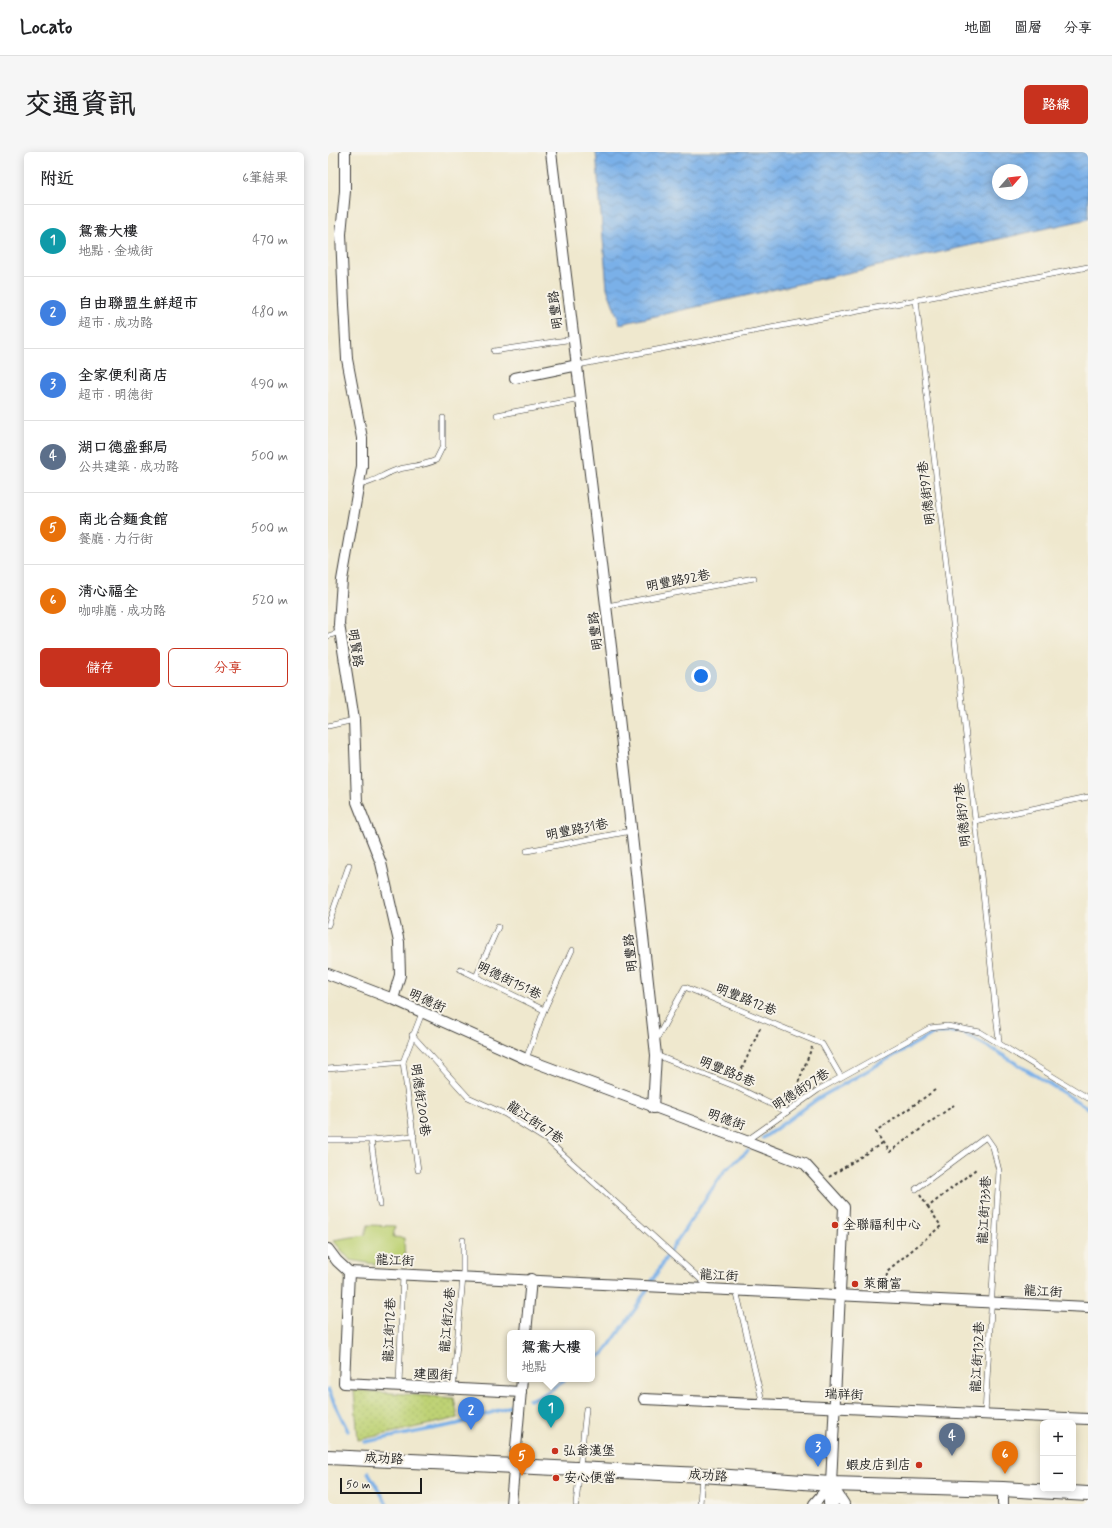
<!DOCTYPE html>
<html lang="zh-TW">
<head>
<meta charset="utf-8">
<style>
  :root { --surface:#fff; --page:#f6f6f6; --text:#202124; --muted:#757577; --line:#e0e0e0; --accent:#c8321e }
  body { margin:0; font-family:Mynerve,"LXGW WenKai TC",sans-serif; background:var(--page); color:var(--text) }
  .controls { position:absolute; right:12px; bottom:12px; display:grid; overflow:hidden; border-radius:6px; box-shadow:0 2px 10px #0003 }
  .controls button { width:36px; height:36px; display:grid; place-items:center; padding:0; border:0; border-bottom:1px solid var(--line); background:var(--surface); color:var(--text); font:20px sans-serif }
  .compass { position:absolute; left:664px; top:12px; width:36px; height:36px; border-radius:50%; background:var(--surface); box-shadow:0 2px 10px #0003; rotate:62deg }
  .scale { position:absolute; left:12px; bottom:10px; width:82px; box-sizing:border-box; padding-left:4px; border:2px solid #1c1c1c; border-top:0; font-size:11px; line-height:14px; white-space:nowrap; color:#1c1c1c; -webkit-text-stroke:3px #f7f3e8; paint-order:stroke }
  .you { position:absolute; left:373px; top:524px; width:14px; height:14px; margin:-10px; border:3px solid #fff; border-radius:50%; background:#1a73e8; box-shadow:0 0 0 6px #1a73e833 }
  .badge { display:grid; place-items:center; width:26px; height:26px; border-radius:50%; background:var(--accent); color:#fff; font-size:13px; font-weight:700 }
  .pin { position:absolute; translate:-50% -33px; filter:drop-shadow(0 1px 2px #0008) }
  .pin::after { content:''; position:absolute; top:21px; width:14px; height:12px; background:inherit; clip-path:polygon(0 0,100% 0,50% 100%) }
  .popup { position:absolute; left:179px; top:1178px; width:88px; height:52px; box-sizing:border-box; display:grid; place-content:center; border-radius:6px; background:var(--surface); filter:drop-shadow(0 1px 3px #0005); font-size:13px; white-space:nowrap; color:var(--muted) }
  .popup b { font-size:15px; color:var(--text) }
  .popup::after { content:''; position:absolute; left:50%; top:100%; margin-left:-8px; border:8px solid transparent; border-top-color:var(--surface) }
  .list { margin:0; padding:0; list-style:none }
  h2 { display:flex; justify-content:space-between; align-items:center; height:52px; margin:0; padding:0 16px; font-size:17px }
  h2 small { font-size:13px; font-weight:400; color:var(--muted) }
  .list li { display:grid; grid-template-columns:26px 1fr auto; gap:12px; align-items:center; box-sizing:border-box; height:72px; padding:0 16px; border-top:1px solid var(--line) }
  .list b { display:block; font-size:15px; white-space:nowrap }
  .list p { margin:0; font-size:13px; white-space:nowrap; color:var(--muted) }
  .list em { font-size:13px; font-style:normal; color:var(--muted) }
  .actions { display:flex; gap:8px; padding:12px 16px }
  .actions a { flex:1; padding:9px 0; border:1px solid var(--accent); border-radius:6px; text-align:center; font-size:14px; color:var(--accent) }
  .actions .main { background:var(--accent); color:#fff }
  .map { position:relative; flex:none; width:760px; height:1352px; overflow:hidden; border-radius:6px }
  header { display:flex; align-items:center; gap:24px; box-sizing:border-box; height:56px; padding:0 20px; background:var(--surface); border-bottom:1px solid var(--line) }
  header strong { font-size:19px }
  nav { display:flex; gap:22px; margin-inline-start:auto; font-size:14px }
  .intro { display:flex; align-items:center; justify-content:space-between; box-sizing:border-box; height:96px; padding:0 24px }
  h1 { margin:0; font-size:28px }
  .button { padding:10px 18px; border-radius:6px; background:var(--accent); color:#fff; font-size:14px; font-weight:700 }
  main { display:flex; gap:24px; padding:0 24px }
  aside { flex:1; background:var(--surface); border-radius:6px; box-shadow:0 2px 10px #0003 }
  .map>svg:first-child { display:block }
  .grass { fill:#bed275; stroke:#6d7748 }
  .garden { fill:url(#garden-dots); stroke:#6d7748 }
  .water { fill:url(#water-waves); stroke:#4b6682; fill-rule:evenodd }
  .lines { fill:none; stroke-linecap:round; stroke-linejoin:round }
  .stream { stroke:#7ab0e8; stroke-width:3.5 }
  .lane-casing { stroke:#3c3b37; stroke-width:6 }
  .street-casing { stroke:#3c3b37; stroke-width:12 }
  .secondary-casing { stroke:#3c3b37; stroke-width:16 }
  .path { stroke:#3c3b37; stroke-width:2; stroke-dasharray:3 3; stroke-linecap:butt }
  .lane { stroke:#fff; stroke-width:5 }
  .street { stroke:#fff; stroke-width:10 }
  .secondary { stroke:#fff; stroke-width:14 }
  .poi-dot { fill:#c8321e; stroke:#f7f3e8; stroke-width:1.5 }
  .labels { text-anchor:middle; dominant-baseline:central; stroke-width:4; stroke-linejoin:round; paint-order:stroke }
  .street-label { font-size:13px; fill:#1c1c1c; stroke:#f7f3e8 }
  .poi-label { font-size:13px; fill:#1c1c1c; stroke:#f7f3e8; text-anchor:start }
</style>
</head>
<body>
<header>
<strong>Locato</strong>
<nav><a>地圖</a><a>圖層</a><a>分享</a></nav>
</header>
<div class="intro"><h1>交通資訊</h1><a class="button">路線</a></div>
<main>
<aside>
<h2>附近<small>6筆結果</small></h2>
<ul class="list">
<li><span class="badge" style="background:#0f9aa8">1</span><div><b>鴛鴦大樓</b><p>地點 · 金城街</p></div><em>470 m</em></li>
<li><span class="badge" style="background:#3f7fe0">2</span><div><b>自由聯盟生鮮超市</b><p>超市 · 成功路</p></div><em>480 m</em></li>
<li><span class="badge" style="background:#3f7fe0">3</span><div><b>全家便利商店</b><p>超市 · 明德街</p></div><em>490 m</em></li>
<li><span class="badge" style="background:#5c6f8a">4</span><div><b>湖口德盛郵局</b><p>公共建築 · 成功路</p></div><em>500 m</em></li>
<li><span class="badge" style="background:#e8710a">5</span><div><b>南北合麵食館</b><p>餐廳 · 力行街</p></div><em>500 m</em></li>
<li><span class="badge" style="background:#e8710a">6</span><div><b>清心福全</b><p>咖啡廳 · 成功路</p></div><em>520 m</em></li>
</ul>
<div class="actions"><a class="main">儲存</a><a>分享</a></div>
</aside>
<div class="map">
<svg width="760" height="1352" viewBox="0 0 760 1352">
  <defs>
    <pattern id="garden-dots" width="8" height="8" patternUnits="userSpaceOnUse"><rect width="8" height="8" fill="#bed275"/><path d="M2 2h.1M6 6h.1" fill="none" stroke="#a3b465" stroke-width="1.8" stroke-linecap="round"/></pattern>
    <pattern id="water-waves" width="16" height="10" patternUnits="userSpaceOnUse"><rect width="16" height="10" fill="#7ab0e8"/><path d="M0 5q4-4 8 0t8 0" fill="none" stroke="#638ebb"/></pattern>
  </defs>
  <rect width="100%" height="100%" fill="#f7f3e8"/>
  <filter id="ink" filterUnits="userSpaceOnUse"><feTurbulence type="fractalNoise" baseFrequency=".025" numOctaves="2"/><feDisplacementMap in="SourceGraphic" scale="8" xChannelSelector="R" yChannelSelector="G"/><feConvolveMatrix kernelMatrix="1 2 1 2 8 2 1 2 1" color-interpolation-filters="sRGB"/></filter>
  <filter id="wash" filterUnits="userSpaceOnUse"><feTurbulence type="fractalNoise" baseFrequency=".012" numOctaves="4" result="noise"/><feDisplacementMap in="SourceGraphic" scale="16" xChannelSelector="R" yChannelSelector="G"/><feGaussianBlur stdDeviation="0.9" result="paint"/><feColorMatrix in="noise" values="0 0 0 0 0 0 0 0 0 0 0 0 0 0 0 0 0 1.4 0 .05"/><feComposite in="paint" operator="in"/></filter>
  <g filter="url(#wash)">
    <rect width="100%" height="100%" fill="#efe8ce"/>
    <polygon class="grass" points="40,1073 67,1074 65,1085 76,1086 77,1112 46,1112 22,1108 5,1088 37,1083"/>
    <polygon class="garden" points="26,1238 126,1246 130,1266 30,1288"/>
    <path class="water" d="M268 0H760V67L292 172 279 136ZM670 18H694V42H670Z"/>
    <g class="lines">
      <g class="stream">
        <polyline points="435,986 491,946 606,881 633,880 668,899 760,956"/>
        <polyline points="264,1209 276,1201 308,1156 342,1099 397,1018 420,999"/>
        <polyline points="0,1238 20,1279"/>
        <polyline points="201,1248 215,1243 238,1227"/>
        <polyline points="37,1290 129,1272 183,1254"/>
        <polyline points="40,1320 59,1352"/>
      </g>
    </g>
  </g>
  <g filter="url(#ink)">
    <g class="lines">
      <defs>
        <g id="lane">
          <polyline points="588,148 639,593 671,890"/>
          <polyline points="166,199 245,187"/>
          <polyline points="250,213 760,115"/>
          <polyline points="169,263 254,247"/>
          <path d="M30 333C49 330 53 323 68 318 82 314 96 314 108 308L115 294V266"/>
          <polyline points="279,454 426,426"/>
          <polyline points="0,484 12,480"/>
          <polyline points="0,574 26,568"/>
          <polyline points="647,669 760,645"/>
          <polyline points="199,699 303,679"/>
          <polyline points="0,773 21,713"/>
          <polyline points="132,817 216,858 198,907"/>
          <polyline points="148,825 170,775"/>
          <polyline points="216,858 244,798"/>
          <polyline points="84,883 140,945 177,962 220,989 382,1136"/>
          <polyline points="328,888 357,835 494,892 513,925"/>
          <polyline points="328,903 406,934 459,960"/>
          <polyline points="0,917 75,910"/>
          <polyline points="0,988 43,988 86,984"/>
          <polyline points="43,988 52,1053"/>
          <polyline points="418,989 490,938 602,876 619,874 652,880 760,946"/>
          <polyline points="90,1018 75,910 94,861"/>
          <polyline points="588,1037 658,985 665,995 671,1019 657,1262"/>
          <polyline points="408,1138 435,1253"/>
          <polyline points="71,1234 75,1122"/>
          <polyline points="125,1237 135,1125 135,1088"/>
          <polyline points="248,1352 258,1257"/>
          <polyline points="372,1352 374,1324"/>
        </g>
        <g id="street">
          <polyline points="17,0 17,39 13,82 16,153 19,207 34,286 34,314 14,428 11,472 26,568 29,650 53,711 71,790 72,823 65,847"/>
          <polyline points="223,0 285,511 328,903 325,956"/>
          <polyline points="187,226 250,213"/>
          <polyline points="0,822 65,847 198,907 418,989 477,1012 516,1055 503,1332"/>
          <polyline points="0,1097 9,1109 21,1120"/>
          <polyline points="21,1120 760,1155"/>
          <polyline points="21,1120 16,1231 193,1240"/>
          <polyline points="198,1181 203,1127"/>
          <polyline points="316,1247 760,1267"/>
          <polyline points="503,1332 516,1352"/>
          <polyline points="675,1337 675,1352"/>
          <polyline points="183,1352 194,1227"/>
          <polyline points="486,1352 503,1332"/>
        </g>
        <g id="secondary">
          <polyline points="0,1305 374,1323 503,1332 675,1337 760,1342"/>
          <polyline points="503,1352 503,1332"/>
        </g>
      </defs>
      <use href="#lane" class="lane-casing"/>
      <use href="#street" class="street-casing"/>
      <use href="#secondary" class="secondary-casing"/>
      <g class="path">
        <polyline points="409,928 433,874"/>
        <polyline points="607,938 548,980 561,1000 626,953"/>
        <polyline points="464,947 484,895"/>
        <polyline points="501,1025 556,990"/>
        <polyline points="592,1043 600,1055"/>
        <polyline points="558,1136 559,1119 613,1074 600,1055 648,1017"/>
      </g>
      <use href="#lane" class="lane"/>
      <use href="#street" class="street"/>
      <use href="#secondary" class="secondary"/>
    </g>
  </g>
  <g class="poi-dot">
    <circle cx="507" cy="1073" r="4"/>
    <circle cx="527" cy="1132" r="4"/>
    <circle cx="227" cy="1299" r="4"/>
    <circle cx="591" cy="1313" r="4"/>
    <circle cx="228" cy="1326" r="4"/>
  </g>
  <g class="labels">
    <g class="street-label">
      <text transform="translate(228 158) rotate(-97)">明豐路</text>
      <text transform="translate(599 341) rotate(-97)">明德街97巷</text>
      <text transform="translate(350 429) rotate(-11)">明豐路92巷</text>
      <text transform="translate(268 479) rotate(-97)">明豐路</text>
      <text transform="translate(27 496) rotate(82)">明賢路</text>
      <text transform="translate(635 663) rotate(-96)">明德街97巷</text>
      <text transform="translate(249 678) rotate(-11)">明豐路31巷</text>
      <text transform="translate(303 801) rotate(-96)">明豐路</text>
      <text transform="translate(181 829) rotate(26)">明德街151巷</text>
      <text transform="translate(418 848) rotate(22)">明豐路12巷</text>
      <text transform="translate(99 849) rotate(25)">明德街</text>
      <text transform="translate(399 920) rotate(23)">明豐路8巷</text>
      <text transform="translate(473 938) rotate(-33)">明德街97巷</text>
      <text transform="translate(92 948) rotate(82)">明德街200巷</text>
      <text transform="translate(398 968) rotate(20)">明德街</text>
      <text transform="translate(207 971) rotate(34)">龍江街67巷</text>
      <text transform="translate(657 1058) rotate(-87)">龍江街133巷</text>
      <text transform="translate(67 1109) rotate(2)">龍江街</text>
      <text transform="translate(391 1124) rotate(3)">龍江街</text>
      <text transform="translate(715 1140) rotate(3)">龍江街</text>
      <text transform="translate(120 1168) rotate(-85)">龍江街26巷</text>
      <text transform="translate(62 1178) rotate(-88)">龍江街12巷</text>
      <text transform="translate(650 1205) rotate(-87)">龍江街132巷</text>
      <text transform="translate(105 1223) rotate(3)">建國街</text>
      <text transform="translate(516 1243) rotate(2)">瑞祥街</text>
      <text transform="translate(56 1307) rotate(3)">成功路</text>
      <text transform="translate(380 1324) rotate(4)">成功路</text>
    </g>
    <g class="poi-label">
      <text x="515" y="1073">全聯福利中心</text>
      <text x="535" y="1132">萊爾富</text>
      <text x="235" y="1299">弘爺漢堡</text>
      <text x="583" y="1313" text-anchor="end">蝦皮店到店</text>
      <text x="236" y="1326">安心便當</text>
    </g>
  </g>
</svg>
<div class="controls">
<button>+</button>
<button>−</button>
</div>
<svg class="compass" viewBox="-18 -18 36 36"><path d="M0-13l5 13h-10z" fill="#e53935"/><path d="M0 13l5-13h-10z" fill="#757577"/></svg>
<div class="scale">50 m</div>
<div class="you"></div>
<div class="pin badge" style="left:223px;top:1276px;background:#0f9aa8">1</div>
<div class="popup"><b>鴛鴦大樓</b>地點</div>
<div class="pin badge" style="left:143px;top:1278px;background:#3f7fe0">2</div>
<div class="pin badge" style="left:490px;top:1315px;background:#3f7fe0">3</div>
<div class="pin badge" style="left:624px;top:1304px;background:#5c6f8a">4</div>
<div class="pin badge" style="left:194px;top:1324px;background:#e8710a">5</div>
<div class="pin badge" style="left:677px;top:1322px;background:#e8710a">6</div>
</div>
</main>
</body>
</html>
